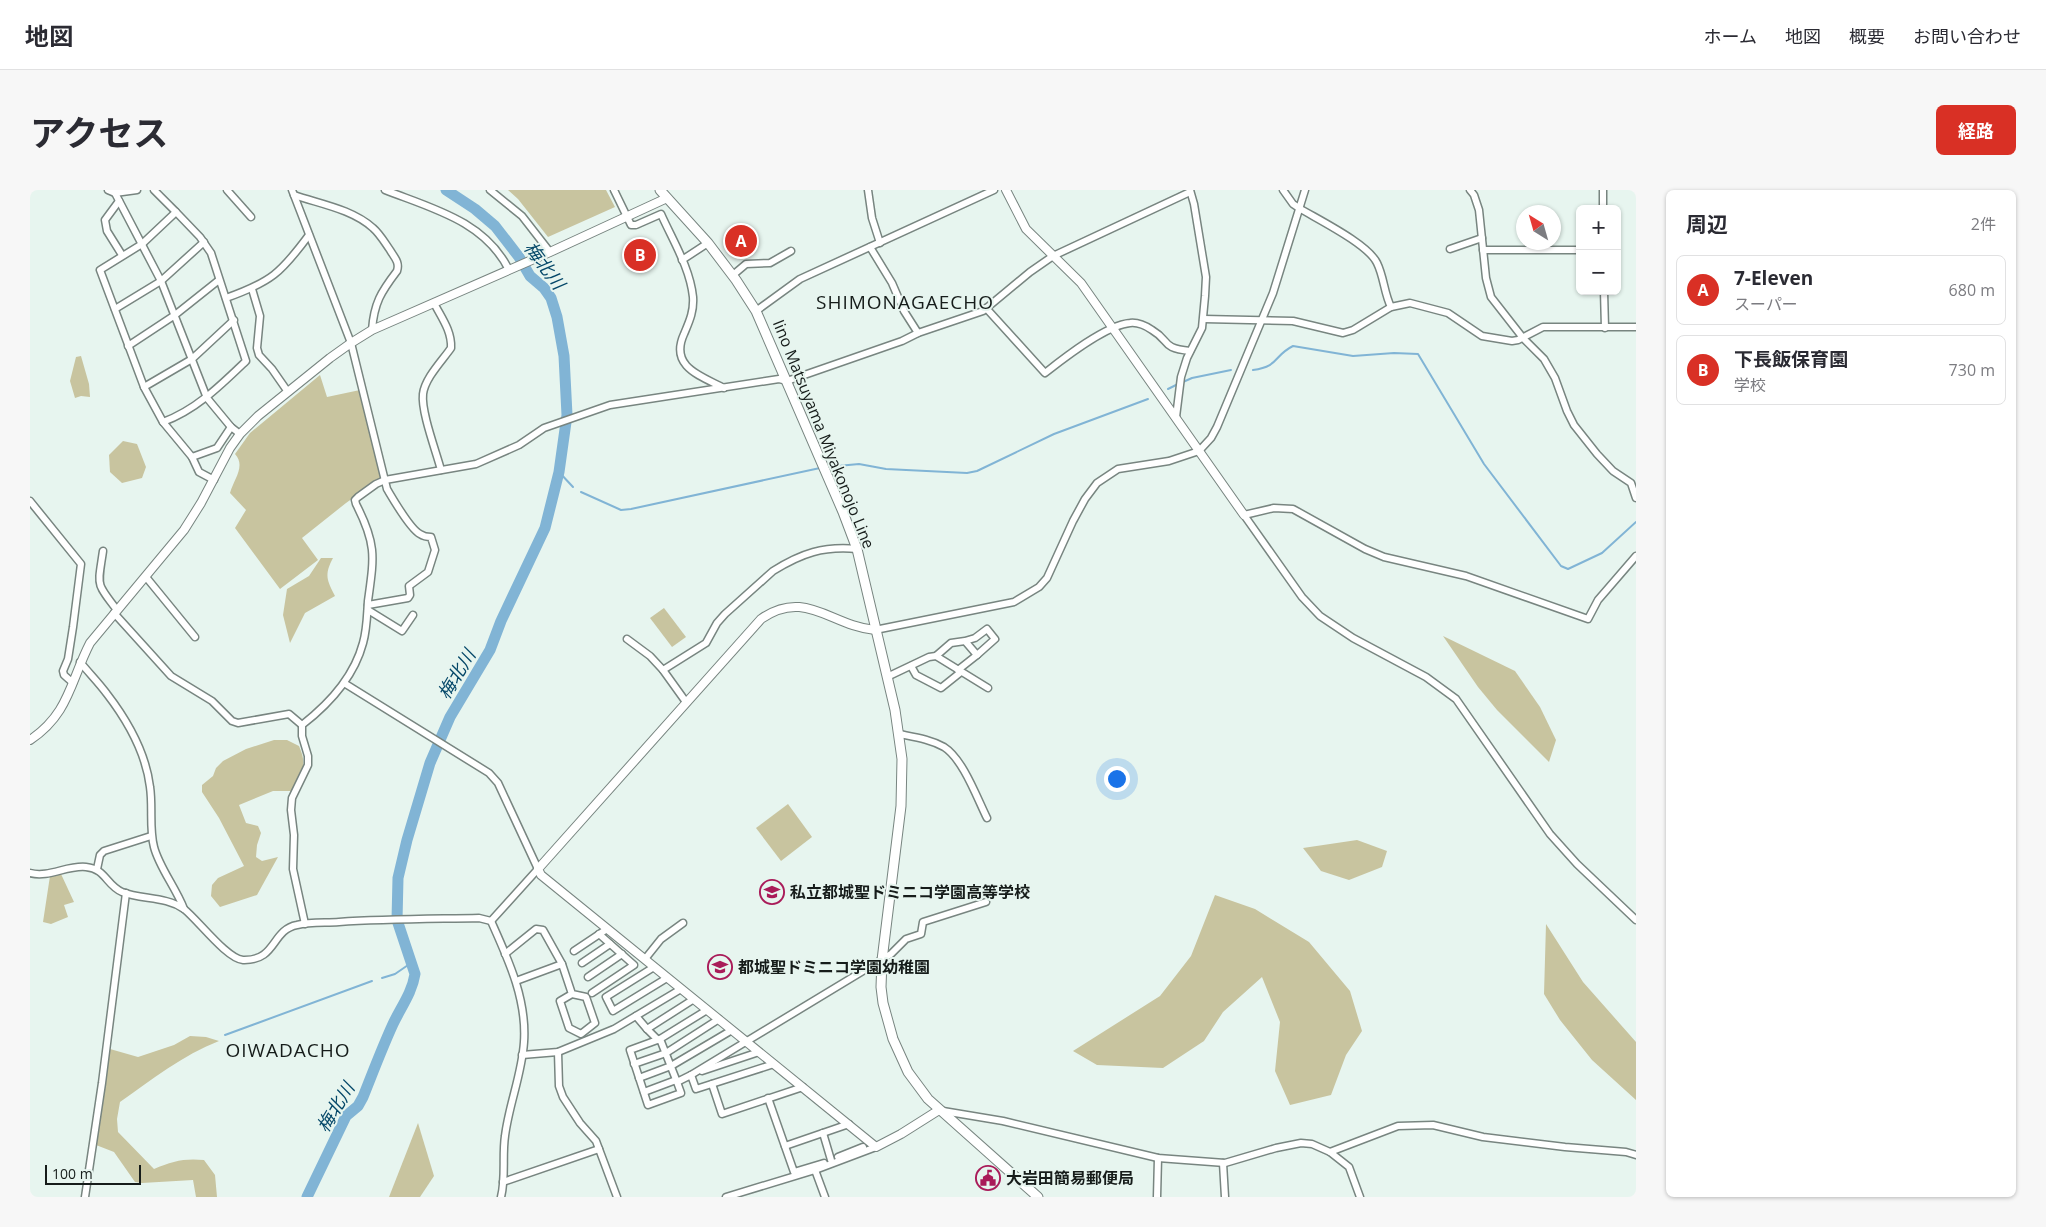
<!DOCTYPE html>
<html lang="ja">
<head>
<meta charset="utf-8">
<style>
  :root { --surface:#fff; --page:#f7f7f7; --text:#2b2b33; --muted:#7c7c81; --line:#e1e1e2; --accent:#d93025 }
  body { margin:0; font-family:"Open Sans","Noto Sans JP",sans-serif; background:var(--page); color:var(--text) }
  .controls { position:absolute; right:15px; top:15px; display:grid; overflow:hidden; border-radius:8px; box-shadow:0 1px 4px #0004 }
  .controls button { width:45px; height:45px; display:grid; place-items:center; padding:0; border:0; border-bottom:1px solid var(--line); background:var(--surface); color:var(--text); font:25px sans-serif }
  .compass { position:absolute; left:1486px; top:15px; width:45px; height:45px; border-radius:50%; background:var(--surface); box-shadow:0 1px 4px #0004; rotate:323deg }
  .scale { position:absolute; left:15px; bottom:12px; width:96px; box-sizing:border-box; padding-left:5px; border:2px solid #161c1a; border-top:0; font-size:14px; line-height:18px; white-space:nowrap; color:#161c1a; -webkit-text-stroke:4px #e7f5ef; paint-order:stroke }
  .you { position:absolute; left:1086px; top:588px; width:18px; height:18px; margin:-12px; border:4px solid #fff; border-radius:50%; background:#1a73e8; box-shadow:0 0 0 8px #1a73e833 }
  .badge { display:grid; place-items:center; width:32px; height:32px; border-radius:50%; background:var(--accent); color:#fff; font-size:16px; font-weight:700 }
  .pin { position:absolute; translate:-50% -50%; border:2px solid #fff; box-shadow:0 1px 5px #0006 }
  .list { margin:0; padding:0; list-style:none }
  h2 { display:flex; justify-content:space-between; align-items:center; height:65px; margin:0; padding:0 20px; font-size:21px }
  h2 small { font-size:16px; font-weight:400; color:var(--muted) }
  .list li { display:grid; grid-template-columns:32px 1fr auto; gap:15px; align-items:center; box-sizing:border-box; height:70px; margin:0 10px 10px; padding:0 10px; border:1px solid var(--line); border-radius:8px }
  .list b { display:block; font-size:19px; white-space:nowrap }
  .list p { margin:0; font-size:16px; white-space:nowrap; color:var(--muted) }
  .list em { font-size:16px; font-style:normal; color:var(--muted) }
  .map { position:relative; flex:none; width:1606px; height:1007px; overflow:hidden; border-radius:8px }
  header { display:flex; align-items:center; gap:30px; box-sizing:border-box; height:70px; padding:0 25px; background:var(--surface); border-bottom:1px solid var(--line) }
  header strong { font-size:24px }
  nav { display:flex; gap:28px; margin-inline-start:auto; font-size:18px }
  .intro { display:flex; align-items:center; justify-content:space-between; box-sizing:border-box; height:120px; padding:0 30px }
  h1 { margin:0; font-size:35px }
  .button { padding:12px 22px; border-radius:8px; background:var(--accent); color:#fff; font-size:18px; font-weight:700 }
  main { display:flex; gap:30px; padding:0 30px }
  aside { flex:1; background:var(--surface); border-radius:8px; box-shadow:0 1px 4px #0004 }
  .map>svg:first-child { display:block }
  .green { fill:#c8c49f }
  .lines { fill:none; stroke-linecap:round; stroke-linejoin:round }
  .stream { stroke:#81b4d5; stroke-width:2 }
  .river { stroke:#81b4d5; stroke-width:11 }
  .minor-casing { stroke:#788580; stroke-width:9 }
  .tertiary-casing { stroke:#788580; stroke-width:10 }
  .secondary-casing { stroke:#788580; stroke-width:11 }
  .minor { stroke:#fff; stroke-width:6 }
  .tertiary { stroke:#fff; stroke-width:8 }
  .secondary { stroke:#fff; stroke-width:9 }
  .labels { text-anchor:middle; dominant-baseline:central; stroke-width:4; stroke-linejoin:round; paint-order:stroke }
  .street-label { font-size:16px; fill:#161c1a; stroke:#e7f5ef }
  .poi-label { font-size:16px; font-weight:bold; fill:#161c1a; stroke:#e7f5ef; text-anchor:start }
  .water-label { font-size:18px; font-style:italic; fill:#054869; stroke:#e7f5ef }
  .quarter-label { font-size:19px; letter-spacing:1px; fill:#161c1a; stroke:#e7f5ef }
</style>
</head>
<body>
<header>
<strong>地図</strong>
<nav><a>ホーム</a><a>地図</a><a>概要</a><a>お問い合わせ</a></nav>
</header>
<div class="intro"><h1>アクセス</h1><a class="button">経路</a></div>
<main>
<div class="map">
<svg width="1606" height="1007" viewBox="0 0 1606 1007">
  <rect width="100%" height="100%" fill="#e7f5ef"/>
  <g class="green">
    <polygon points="478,0 576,0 585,17 518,47 488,9"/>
    <polygon points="51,166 59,194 60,207 51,206 45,208 40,191 46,167"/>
    <path d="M290 185 297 207 330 200 351 288 316 313 272 348 288 370 250 399 205 338 216 320 200 303C204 289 216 276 205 264L220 243Z"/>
    <polygon points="93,251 107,254 116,277 112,288 92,293 80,282 79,265"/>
    <path d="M291 368H303C294 385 297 390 305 406L275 423 260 453 253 425 257 399 279 386Z"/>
    <polygon points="634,418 656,447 642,457 620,428"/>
    <polygon points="1413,446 1485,481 1510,517 1526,550 1519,572 1467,520 1448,497"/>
    <path d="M244 550H257L269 556C278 576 272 584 262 601H243L209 615 216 633 228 636 231 643 227 655 226 667 232 671 248 667 227 705 190 717 181 706 182 695 188 688 214 676 189 628 172 602V595L183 586 186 578 193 571 216 559Z"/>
    <polygon points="758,614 782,647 751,671 726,638"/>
    <polygon points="1327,650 1357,661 1352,677 1319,690 1291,681 1273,658"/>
    <polygon points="31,684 44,712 34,715 38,727 21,734 13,732 20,686"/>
    <polygon points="1185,705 1225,719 1279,752 1320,801 1332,841 1316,865 1301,905 1260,915 1245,881 1250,832 1232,787 1193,822 1174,851 1133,878 1067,875 1043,861 1130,806 1161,766"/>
    <polygon points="1516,734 1553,792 1606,852 1606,910 1562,870 1530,830 1514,804"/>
    <path d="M160 846 176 847 189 851C153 865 121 890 90 912L87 929 88 942 124 979C142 971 155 968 174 970L185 985 187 1007H166L163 990 112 993 105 992 84 962 66 955 80 859 108 867 144 855Z"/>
    <polygon points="388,933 404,986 390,1007 359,1007"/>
  </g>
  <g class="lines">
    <g class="stream">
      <path d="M1223 180C1250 176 1243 166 1263 156L1323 166 1364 163 1388 164 1454 274 1531 376 1538 379 1572 363 1606 332"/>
      <polyline points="1153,192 1162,188 1201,180"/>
      <polyline points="1138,199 1148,194"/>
      <polyline points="797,277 829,274 856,279 937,283 947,281 1024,244 1118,209"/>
      <polyline points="529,282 543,297"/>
      <polyline points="551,302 591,320 601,319 790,278"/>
      <polyline points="352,788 365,784 381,773"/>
      <polyline points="195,845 342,791"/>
    </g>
    <path class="river" d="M277 1007 316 926 328 916 333 907C343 882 352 858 363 834 371 817 382 803 385 784L367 730 368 688 377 650 400 573 420 527 460 460 471 431 515 338 529 282 537 225 534 166 527 127 521 108 514 98 500 86 489 67 465 36 445 19 416 0"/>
    <defs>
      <g id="minor">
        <polyline points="78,0 85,3 107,0"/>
        <polyline points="124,0 146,22"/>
        <polyline points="197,0 221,27"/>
        <path d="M262 0 321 153 357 299C363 309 380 339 390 344 393 346 398 347 401 347L405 360 398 382 379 396 380 405 378 408 338 415"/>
        <path d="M355 0C401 18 455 31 479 80"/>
        <polyline points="460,0 492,26 520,62"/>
        <path d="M584 0 601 35H606L631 24C643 51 660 78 663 107 664 122 659 132 654 144 639 177 671 186 694 198"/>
        <polyline points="838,0 842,28 850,53"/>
        <path d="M1253 0 1263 14 1269 18C1289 30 1338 54 1347 73 1354 87 1354 103 1361 117"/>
        <polyline points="1440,0 1444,5 1449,20 1456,88 1461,107 1493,148 1514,169 1525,188 1537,221 1544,235 1567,264 1583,281 1601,293 1606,308"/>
        <polyline points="1573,0 1573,19"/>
        <polyline points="85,3 131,91 177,208 201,237 210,244"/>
        <path d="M264 5C290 14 322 19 343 38 350 44 355 53 360 60 364 67 370 72 367 81 351 102 344 113 342 140"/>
        <polyline points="89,11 75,30 77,41 92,65"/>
        <path d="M146 22 170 47 181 63 216 171C191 195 166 220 133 232L114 197 70 80 112 54Z"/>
        <polyline points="840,57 862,93 874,121 888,143"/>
        <polyline points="1420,59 1452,48"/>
        <polyline points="1453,60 1550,60"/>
        <polyline points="652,70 678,53"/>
        <polyline points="703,85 716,74 740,73 761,61"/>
        <polyline points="222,99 230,126 227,158 229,165 242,179 258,202"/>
        <polyline points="1574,101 1575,138"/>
        <path d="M196 108C241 92 251 83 279 45"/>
        <path d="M404 113C411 127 422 141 421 158 412 171 395 188 393 204 391 222 406 261 411 280"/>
        <path d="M956 118 1015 183C1034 168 1076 135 1100 133 1108 132 1116 136 1122 140 1141 151 1130 158 1160 161"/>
        <polyline points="85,119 131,91 174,52"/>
        <polyline points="726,121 770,89 964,0"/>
        <polyline points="1174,129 1263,131 1313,143 1323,140 1361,117 1380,113 1418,123 1452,146 1482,151 1488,150 1513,137 1606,137"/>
        <polyline points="98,156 145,125 189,90"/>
        <polyline points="114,197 162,169 204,130"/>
        <polyline points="1146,227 1151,187 1157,168 1172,138 1175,106 1176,87 1164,14 1160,0"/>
        <polyline points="133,232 162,267"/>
        <polyline points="184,290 169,282 162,267 187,258 201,237"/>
        <polyline points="0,311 51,374 43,437 38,469 33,481 34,485 43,493"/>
        <path d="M73 361C68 396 65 392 87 420"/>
        <polyline points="1606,366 1568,410 1558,429 1436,386 1354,367 1335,359 1263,319 1244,318 1214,325 1272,407 1290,426 1323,448 1396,487 1426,509 1520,644 1547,674 1606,730"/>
        <polyline points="116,387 165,447"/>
        <polyline points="338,420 372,441 383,425"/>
        <polyline points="84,423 141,486 182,511 202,531 208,533 259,524 272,535"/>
        <polyline points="845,440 984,412 1009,397 1017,388 1043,331 1055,309 1067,293 1088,279 1139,271 1169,261 1181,248 1187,237 1243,103 1275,0"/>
        <polyline points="597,449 620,466 633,480"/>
        <polyline points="906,466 958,498"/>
        <path d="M50 472C59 483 69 493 77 504 97 530 116 564 120 597 123 617 119 638 124 657 129 677 146 698 154 719"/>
        <polyline points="881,476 886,485 911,498 931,482"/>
        <polyline points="928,480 947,465"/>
        <polyline points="857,487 899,467 906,466 921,453 935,451 947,465 965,449 957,439 945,448 935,451"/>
        <polyline points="314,493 459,583 468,593 508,679 461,731"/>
        <path d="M656 512 633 480 676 453 687 433 695 424 743 381C772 363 793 356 827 359"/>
        <path d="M869 544C884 547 900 549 914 557 933 569 947 608 957 628"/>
        <polyline points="67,679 70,665 74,661 121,646"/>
        <path d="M0 683C19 688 37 675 56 677 76 679 76 695 92 702 112 710 135 706 154 719 168 730 197 769 213 770 247 771 241 740 267 735 280 732 295 733 309 732 355 729 402 729 449 728L461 731"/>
        <path d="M461 731C478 769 497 809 494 852 492 884 479 914 475 946 472 966 476 988 471 1007"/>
        <path d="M275 734 263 679 264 645 261 620 262 608 278 575V566L272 546V535C299 514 324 487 333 453 337 439 337 425 338 411 344 367 347 355 326 314L325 310 328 307 346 294 355 290 446 274 489 255 514 238 580 215 749 189 757 191 872 151 888 143 953 121 1000 82 1023 66 1160 2"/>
        <polyline points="544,761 577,739"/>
        <polyline points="475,764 506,739 513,740 532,774 542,804 556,807 565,833 551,844 539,838 530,811 542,804"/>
        <polyline points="615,769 631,749 653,733"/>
        <polyline points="552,773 580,754"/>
        <polyline points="624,777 576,807 583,821 637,788"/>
        <polyline points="558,787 592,764"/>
        <polyline points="486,791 532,774"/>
        <polyline points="562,803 604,775 569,744"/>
        <polyline points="677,820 630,849 647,892 661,885 666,899 744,874"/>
        <polyline points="606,826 617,839 664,809"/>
        <polyline points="617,839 628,850"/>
        <polyline points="630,849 600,860 618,915 651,903 647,892"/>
        <polyline points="528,862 529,896 533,907 550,933 566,951 587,1007"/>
        <polyline points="492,865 528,862 584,839 651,799"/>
        <polyline points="604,874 636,863 689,829"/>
        <polyline points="672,881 729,862"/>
        <polyline points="661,885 861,764 876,749 891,744 893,732 956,712"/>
        <polyline points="609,888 641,876 702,840"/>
        <polyline points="682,894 692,924 773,897"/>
        <polyline points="614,902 646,890"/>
        <polyline points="738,908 764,982 794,973"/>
        <polyline points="913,921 973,931 1128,968 1195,973 1246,958 1271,953 1282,954 1300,962 1319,977 1330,1007"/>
        <polyline points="793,943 801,970"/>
        <polyline points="755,956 819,934"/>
        <polyline points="1300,962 1368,936 1403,935 1453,947 1535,957 1596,962 1606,965"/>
        <polyline points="808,967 833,957"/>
        <polyline points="1193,973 1195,1007"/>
        <polyline points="785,980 795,1007"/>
        <polyline points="473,992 569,959"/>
        <polyline points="55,1007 72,893 96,703"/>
        <polyline points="696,1007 785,980 846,957"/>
        <polyline points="1127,1007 1128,968"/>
      </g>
      <g id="tertiary">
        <polyline points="976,0 996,39 1051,93 1214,325"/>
        <path d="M845 440C801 436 775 398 731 429L508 679 511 685 846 957 871 944 909 920"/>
        <path d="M0 550C39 524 40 492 60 453L154 340 171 313 200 258 210 244 228 226 300 168 321 153 342 140 520 62 637 8"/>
      </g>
      <polyline id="secondary" points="630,0 678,53 706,90 726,121 813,322 827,359 865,520 872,569 871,616 852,770 851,797 853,813 863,849 878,882 898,909 1008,1007"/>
    </defs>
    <use href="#minor" class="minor-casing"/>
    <use href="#tertiary" class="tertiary-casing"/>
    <use href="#secondary" class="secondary-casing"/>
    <use href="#minor" class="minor"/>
    <use href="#tertiary" class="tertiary"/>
    <use href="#secondary" class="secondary"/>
  </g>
  <defs>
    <symbol id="school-ring" viewBox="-11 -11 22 22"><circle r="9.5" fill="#e7f5ef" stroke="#a91b59" stroke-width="1.5"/><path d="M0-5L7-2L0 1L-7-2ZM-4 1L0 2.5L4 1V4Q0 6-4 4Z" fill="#a91b59"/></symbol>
    <symbol id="civic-ring" viewBox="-11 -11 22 22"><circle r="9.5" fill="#e7f5ef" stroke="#a91b59" stroke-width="1.5"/><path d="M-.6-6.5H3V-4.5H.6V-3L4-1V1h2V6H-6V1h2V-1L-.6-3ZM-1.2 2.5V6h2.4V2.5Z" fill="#a91b59"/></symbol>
  </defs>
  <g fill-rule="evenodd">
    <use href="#school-ring" x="728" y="688" width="28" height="28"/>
    <use href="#school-ring" x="676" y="763" width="28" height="28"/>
    <use href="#civic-ring" x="944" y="974" width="28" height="28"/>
  </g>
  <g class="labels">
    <g class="street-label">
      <text transform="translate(794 244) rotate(68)">Iino Matsuyama Miyakonojo Line</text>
    </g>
    <g class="poi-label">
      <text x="760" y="702">私立都城聖ドミニコ学園高等学校</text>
      <text x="708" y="777">都城聖ドミニコ学園幼稚園</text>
      <text x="976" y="988">大岩田簡易郵便局</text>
    </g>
    <g class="water-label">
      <text transform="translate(515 75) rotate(53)">梅北川</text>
      <text transform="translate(426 484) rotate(-59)">梅北川</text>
      <text transform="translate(305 917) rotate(-59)">梅北川</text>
    </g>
    <g class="quarter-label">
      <text x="875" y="112">SHIMONAGAECHO</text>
      <text x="258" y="860">OIWADACHO</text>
    </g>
  </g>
</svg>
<div class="controls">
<button>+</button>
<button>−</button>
</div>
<svg class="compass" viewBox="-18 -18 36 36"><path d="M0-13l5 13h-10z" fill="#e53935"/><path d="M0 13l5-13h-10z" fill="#7c7c81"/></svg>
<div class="scale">100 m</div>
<div class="you"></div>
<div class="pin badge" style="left:711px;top:51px">A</div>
<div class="pin badge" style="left:610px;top:65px">B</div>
</div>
<aside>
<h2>周辺<small>2件</small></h2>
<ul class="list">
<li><span class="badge">A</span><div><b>7-Eleven</b><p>スーパー</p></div><em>680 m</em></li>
<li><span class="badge">B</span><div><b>下長飯保育園</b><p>学校</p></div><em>730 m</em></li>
</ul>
</aside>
</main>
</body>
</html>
